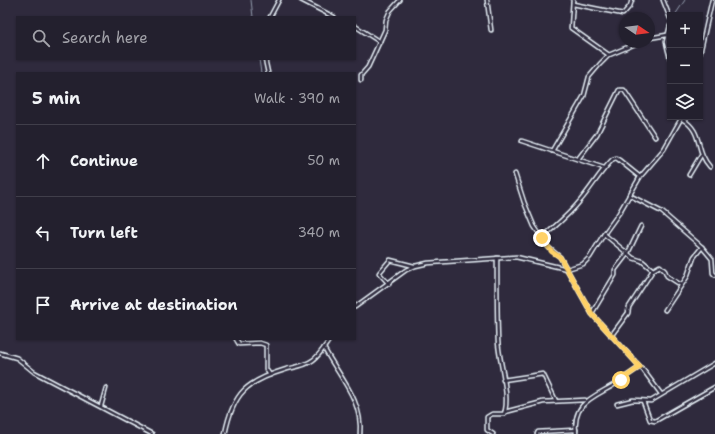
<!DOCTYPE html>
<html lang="en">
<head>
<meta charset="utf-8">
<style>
  :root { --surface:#23202e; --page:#2b2836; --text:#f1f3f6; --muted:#a3a3aa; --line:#403e4a }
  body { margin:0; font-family:"Shantell Sans",sans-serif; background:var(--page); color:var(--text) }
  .controls { position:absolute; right:12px; top:12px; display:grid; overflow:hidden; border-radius:0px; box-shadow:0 1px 3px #0004 }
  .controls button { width:36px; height:36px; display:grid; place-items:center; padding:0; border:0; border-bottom:1px solid var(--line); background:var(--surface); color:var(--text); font:20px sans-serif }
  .compass { position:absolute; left:619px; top:12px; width:36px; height:36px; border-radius:50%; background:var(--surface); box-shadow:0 1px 3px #0004; rotate:103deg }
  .stop { position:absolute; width:12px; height:12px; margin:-9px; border:3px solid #ffd166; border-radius:50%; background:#fff }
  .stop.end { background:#ffd166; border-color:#fff; box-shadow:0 1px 4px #0008 }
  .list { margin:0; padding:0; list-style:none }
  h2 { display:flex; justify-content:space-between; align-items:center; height:52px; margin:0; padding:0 16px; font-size:17px }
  h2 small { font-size:13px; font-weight:400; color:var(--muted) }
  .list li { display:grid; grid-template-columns:26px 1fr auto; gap:12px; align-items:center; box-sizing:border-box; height:72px; padding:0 16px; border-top:1px solid var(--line) }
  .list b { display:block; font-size:15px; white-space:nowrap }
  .list em { font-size:13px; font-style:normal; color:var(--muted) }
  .icon { flex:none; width:22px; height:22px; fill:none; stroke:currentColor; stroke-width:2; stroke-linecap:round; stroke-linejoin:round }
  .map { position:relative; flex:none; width:715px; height:434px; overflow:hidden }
  .search { position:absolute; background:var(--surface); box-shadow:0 1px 3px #0004; left:16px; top:16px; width:340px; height:44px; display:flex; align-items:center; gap:10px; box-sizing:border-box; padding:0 14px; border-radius:0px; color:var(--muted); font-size:15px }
  .panel { position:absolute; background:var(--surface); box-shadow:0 1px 3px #0004; left:16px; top:72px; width:340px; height:268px; border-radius:0px }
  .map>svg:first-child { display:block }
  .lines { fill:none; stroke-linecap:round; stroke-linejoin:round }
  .stream { stroke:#949eaf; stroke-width:1 }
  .minor-casing { stroke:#e8f1f8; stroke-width:5.5 }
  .minor { stroke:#2f2a3d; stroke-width:2.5 }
  .route { stroke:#ffd166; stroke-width:5 }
</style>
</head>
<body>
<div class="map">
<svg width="715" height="434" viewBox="0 0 715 434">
  <rect width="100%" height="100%" fill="#2f2a3d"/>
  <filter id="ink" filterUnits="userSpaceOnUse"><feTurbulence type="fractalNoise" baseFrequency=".025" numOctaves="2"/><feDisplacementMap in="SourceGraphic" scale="8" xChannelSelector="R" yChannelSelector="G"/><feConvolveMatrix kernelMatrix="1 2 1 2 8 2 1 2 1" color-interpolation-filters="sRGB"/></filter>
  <g filter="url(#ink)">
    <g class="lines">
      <g class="stream">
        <polyline points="251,0 253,17"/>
        <polyline points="675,15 685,0"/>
        <polyline points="670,52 670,35"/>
        <polyline points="259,59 261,73"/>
      </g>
      <defs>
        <g id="minor">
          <polyline points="301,0 334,17"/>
          <polyline points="487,0 491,30"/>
          <polyline points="573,0 571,28 609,55"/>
          <polyline points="663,0 670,18"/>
          <polyline points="573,4 623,14 630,6 632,0"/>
          <polyline points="270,17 279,0"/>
          <polyline points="355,26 380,42"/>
          <polyline points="670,26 666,42 670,58"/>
          <polyline points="649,38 667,35"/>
          <polyline points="700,53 712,0"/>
          <polyline points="265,59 268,73"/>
          <polyline points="361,80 361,75 368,67 385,30 386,20 390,11 400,0"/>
          <path d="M682 119C704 132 694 149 710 167"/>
          <polyline points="522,141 604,168"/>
          <polyline points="552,151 584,96 589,77 600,64 609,55 640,42"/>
          <polyline points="578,159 597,134 619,90 624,90 655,137"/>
          <polyline points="515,174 524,202 534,226 548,247 560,257 592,314 644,371 661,394"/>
          <polyline points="689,175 701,155"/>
          <polyline points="629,195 662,212 702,247 712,259 713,273 715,275"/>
          <polyline points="604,234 633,258 642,261 653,270 629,307 628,313 611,336"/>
          <path d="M542 238C555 226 569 215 580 201 592 187 600 172 613 159L616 158 619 160 640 177"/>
          <polyline points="653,270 660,266 665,271 667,276 681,285"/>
          <polyline points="389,284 379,273 390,260 414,266"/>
          <polyline points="355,307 406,270 415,266 428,263 516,257 567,269 583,264 590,257 604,234 619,213 640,177 664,149 682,117"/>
          <polyline points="665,310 687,277 694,257 702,247"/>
          <polyline points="592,313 615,275 615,270 628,253 641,226"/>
          <polyline points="236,339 239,344 260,343 266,345 266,369 270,375"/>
          <path d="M324 348C339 377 363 400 360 434"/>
          <polyline points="0,353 17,358 34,372 152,434"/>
          <polyline points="503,380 543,374 556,401"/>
          <polyline points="643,401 650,420 655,421 715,387"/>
          <polyline points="617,404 633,400 651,401 715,363"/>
          <polyline points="101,406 106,388"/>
          <polyline points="505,412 543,402 585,400"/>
          <path d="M225 434C233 392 247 381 287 369 296 367 305 366 313 360 320 355 325 346 330 339"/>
          <path d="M493 434 487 430V417L492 414H504C511 397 499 362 498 341 497 314 497 286 497 258"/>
          <polyline points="537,434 538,432 576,430"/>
          <path d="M576 434C572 404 591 398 612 386 621 380 631 373 640 367"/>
        </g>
      </defs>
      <use href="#minor" class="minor-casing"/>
      <use href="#minor" class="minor"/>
    </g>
  </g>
  <g class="lines" filter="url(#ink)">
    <polyline class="route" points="542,238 552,252 560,257 592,314 640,367 621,380"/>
  </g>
</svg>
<div class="controls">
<button>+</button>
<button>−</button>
<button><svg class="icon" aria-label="layers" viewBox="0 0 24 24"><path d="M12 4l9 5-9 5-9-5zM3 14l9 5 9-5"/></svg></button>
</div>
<svg class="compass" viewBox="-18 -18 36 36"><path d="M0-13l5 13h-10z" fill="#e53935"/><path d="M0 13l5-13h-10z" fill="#a3a3aa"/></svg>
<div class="stop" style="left:621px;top:380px"></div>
<div class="stop end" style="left:542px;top:238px"></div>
<div class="search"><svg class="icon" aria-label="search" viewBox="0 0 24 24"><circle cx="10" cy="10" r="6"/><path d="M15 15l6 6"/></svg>Search here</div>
<section class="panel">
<h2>5 min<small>Walk · 390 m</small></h2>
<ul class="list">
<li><svg class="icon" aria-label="ahead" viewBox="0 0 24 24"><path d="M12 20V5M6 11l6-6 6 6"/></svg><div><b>Continue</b></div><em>50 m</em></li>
<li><svg class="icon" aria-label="left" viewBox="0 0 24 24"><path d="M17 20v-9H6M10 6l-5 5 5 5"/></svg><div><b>Turn left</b></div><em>340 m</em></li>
<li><svg class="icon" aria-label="arrive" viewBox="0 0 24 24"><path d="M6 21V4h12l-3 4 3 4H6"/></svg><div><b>Arrive at destination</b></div></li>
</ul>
</section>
</div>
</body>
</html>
